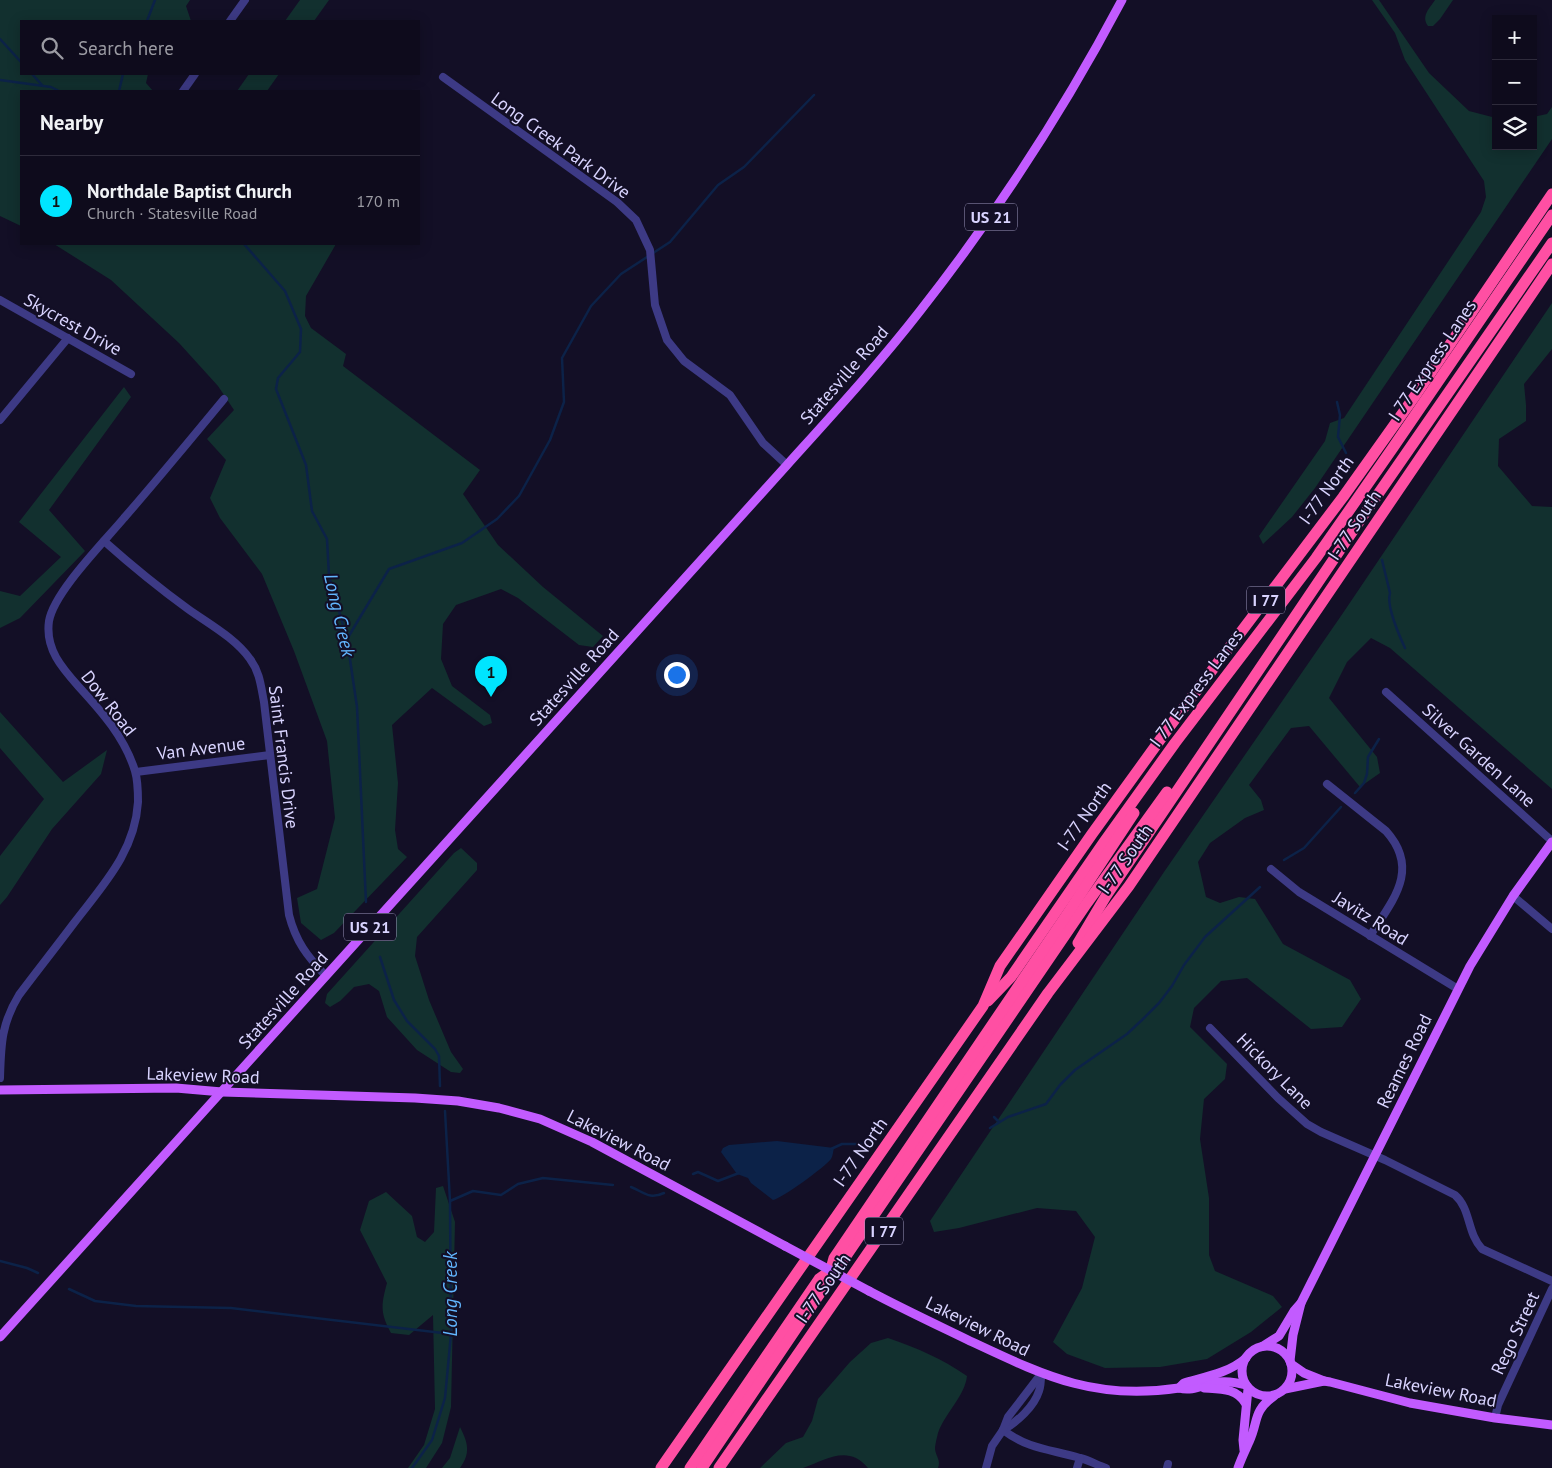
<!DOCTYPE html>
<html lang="en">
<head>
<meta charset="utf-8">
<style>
  :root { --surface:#0e0b1c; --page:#1c1929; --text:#f1f3f6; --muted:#9b9ba3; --line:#2e2b3b; --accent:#00e5ff }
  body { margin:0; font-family:"PT Sans",sans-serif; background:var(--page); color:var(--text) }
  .controls { position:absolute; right:15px; top:15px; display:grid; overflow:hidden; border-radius:0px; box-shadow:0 2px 12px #0003 }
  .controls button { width:45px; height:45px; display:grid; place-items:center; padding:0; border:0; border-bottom:1px solid var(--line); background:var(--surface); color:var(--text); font:25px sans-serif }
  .you { position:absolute; left:676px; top:674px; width:18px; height:18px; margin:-12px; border:4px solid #fff; border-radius:50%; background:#1a73e8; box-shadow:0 0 0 8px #1a73e833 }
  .badge { display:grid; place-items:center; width:32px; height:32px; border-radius:50%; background:var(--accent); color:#111; font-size:16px; font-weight:700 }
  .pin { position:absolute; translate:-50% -41px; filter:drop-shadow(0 1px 2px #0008) }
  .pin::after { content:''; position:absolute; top:26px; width:18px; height:15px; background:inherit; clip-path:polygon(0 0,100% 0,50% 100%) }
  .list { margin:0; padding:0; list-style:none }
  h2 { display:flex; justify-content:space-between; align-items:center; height:65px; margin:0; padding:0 20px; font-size:21px }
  h2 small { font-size:16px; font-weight:400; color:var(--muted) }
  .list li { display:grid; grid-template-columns:32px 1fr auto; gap:15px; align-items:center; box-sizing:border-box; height:90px; padding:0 20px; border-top:1px solid var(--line) }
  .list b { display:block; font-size:19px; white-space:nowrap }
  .list p { margin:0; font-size:16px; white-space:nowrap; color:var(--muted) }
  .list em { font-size:16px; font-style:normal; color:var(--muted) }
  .icon { flex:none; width:28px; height:28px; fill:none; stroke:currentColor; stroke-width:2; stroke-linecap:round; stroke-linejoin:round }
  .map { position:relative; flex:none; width:1552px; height:1468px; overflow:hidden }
  .search { position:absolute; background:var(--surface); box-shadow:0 2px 12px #0003; left:20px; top:20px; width:400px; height:55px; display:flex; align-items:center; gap:12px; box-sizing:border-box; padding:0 18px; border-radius:0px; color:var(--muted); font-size:19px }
  .panel { position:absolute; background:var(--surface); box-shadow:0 2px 12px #0003; left:20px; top:90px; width:400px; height:155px; border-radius:0px }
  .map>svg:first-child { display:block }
  .green { fill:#12302f }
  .water { fill:#0c2248 }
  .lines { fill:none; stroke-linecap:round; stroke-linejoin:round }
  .stream { stroke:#0c2248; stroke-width:2.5 }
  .minor { stroke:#3d3a85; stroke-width:8 }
  .major { stroke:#c25bff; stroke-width:9 }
  .highway { stroke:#ff4fa3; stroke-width:11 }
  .major-bridge { stroke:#c25bff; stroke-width:9 }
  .labels { text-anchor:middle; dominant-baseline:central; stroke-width:4; stroke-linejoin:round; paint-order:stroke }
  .shield { fill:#130f26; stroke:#9e99be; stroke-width:1 }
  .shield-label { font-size:16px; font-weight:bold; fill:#d9d4ff }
  .street-label { font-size:18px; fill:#d9d4ff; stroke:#130f26 }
  .water-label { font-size:19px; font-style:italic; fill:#62b6ff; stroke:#130f26 }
</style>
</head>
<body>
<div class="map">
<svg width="1552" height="1468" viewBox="0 0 1552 1468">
  <rect width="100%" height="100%" fill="#130f26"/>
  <g class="green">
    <polygon points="0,0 190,0 186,6 191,21 21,21 21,74 148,74 146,83 153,91 21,91 21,226 0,216"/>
    <polygon points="300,0 329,0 314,21 285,21"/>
    <polygon points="1372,0 1379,0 1429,73 1469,111 1496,118 1496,146 1533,146 1533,117 1547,114 1552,107 1552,139 1315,488 1292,517 1263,544 1259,536 1325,441 1330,423 1344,418 1481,212 1486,197 1484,181 1405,60 1395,33"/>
    <path d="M1435 0H1453L1440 19 1433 26H1428C1421 16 1429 9 1435 0Z"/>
    <polygon points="249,74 279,74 267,91 237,91"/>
    <polygon points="54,244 336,244 306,296 305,316 311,328 346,354 343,366 480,470 463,494 498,545 543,587 603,636 593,647 579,645 518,598 501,589 456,605 443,624 441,659 452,686 490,715 492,723 484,726 432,688 392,725 398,783 395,830 398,849 407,857 334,933 321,940 301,923 297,898 317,889 335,818 327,741 294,651 262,574 220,518 210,498 226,460 207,439 234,410 218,386 179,343 111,280"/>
    <polygon points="1552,303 1552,349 1524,384 1526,405 1526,421 1499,439 1498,466 1532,506 1552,507 1552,789 1390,648 1371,638 1347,662 1329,698 1377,757 1380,773 1360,787 1309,726 1291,728 1249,785 1261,800 1264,810 1245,818 1210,843 1198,862 1206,897 1220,903 1239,897 1255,899 1283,944 1350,980 1361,999 1342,1027 1311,1029 1247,978 1221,981 1194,1008 1190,1027 1227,1064 1225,1079 1204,1099 1200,1139 1209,1198 1209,1255 1215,1271 1273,1296 1282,1307 1251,1332 1207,1359 1160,1367 1105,1368 1067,1354 1053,1342 1082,1288 1095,1237 1076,1211 1037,1208 959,1228 934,1232 930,1221 1164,872 1343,613"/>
    <polygon points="124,387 131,397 49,510 85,551 20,618 0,628 0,591 20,596 61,557 19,522"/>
    <polygon points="0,712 63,782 107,750 101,774 52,829 7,897 0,905 0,856 44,799 0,748"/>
    <polygon points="461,848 477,863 477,870 417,937 415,956 429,1000 451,1052 463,1069 460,1073 451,1072 417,1050 387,1017 379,991 369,984 354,987 340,1001 330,1007 325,1003 327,994 454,853"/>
    <path d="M443 1186 455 1222 451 1407 442 1443 426 1468H408L424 1445 435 1409 433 1315 409 1335 391 1333C380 1313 381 1305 387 1283L360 1230 369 1201 386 1192 412 1216 417 1237 425 1242 434 1232 436 1188Z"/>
    <path d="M888 1338C919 1349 941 1358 967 1376 965 1396 945 1413 938 1433 937 1437 935 1445 935 1449 936 1457 941 1460 938 1468H868C848 1444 826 1460 803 1468 795 1468 770 1468 760 1468L786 1443 803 1437 812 1421 818 1399 850 1362 871 1343Z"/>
    <path d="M460 1427C468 1443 471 1453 460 1468H442L450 1458Z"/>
  </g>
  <path class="water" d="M777 1141 834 1148C833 1151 833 1156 831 1159 825 1167 781 1199 773 1200L751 1183 748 1178 737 1174 721 1152 723 1148 729 1145Z"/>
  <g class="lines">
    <g class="stream">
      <polyline points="147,21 155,0"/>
      <polyline points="0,39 21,62"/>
      <polyline points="32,74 42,85"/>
      <polyline points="0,80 51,87 59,91"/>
      <polyline points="119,91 123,74"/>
      <polyline points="244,244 285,291 301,329 300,352 278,378 276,389 306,465 312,511 327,539 329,576 347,639 357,707 366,902"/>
      <polyline points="1337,402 1340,415 1338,437 1346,453"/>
      <path d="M1382 560 1390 593C1386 606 1399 635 1405 648"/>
      <polyline points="347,639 389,569 462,543 497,519 519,496 550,440 564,402 562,358 591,306 621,274 670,242 718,185 744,167 814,95"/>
      <polyline points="1355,793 1364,783 1367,774 1368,757 1379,739"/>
      <polyline points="1284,860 1304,848 1341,807"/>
      <polyline points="380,957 394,1000 407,1021 435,1049 439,1056 440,1086"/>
      <polyline points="994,1117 999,1122"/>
      <polyline points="990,1128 1008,1117 1046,1104 1060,1085 1075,1070 1127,1034 1143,1019 1159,1003 1172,986 1184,965 1205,937 1260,887"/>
      <polyline points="831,1149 842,1144 866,1144"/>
      <polyline points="693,1174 698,1172 718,1181 739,1173"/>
      <path d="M631 1187C644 1192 649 1200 664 1193"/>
      <polyline points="450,1201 473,1191 501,1195 518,1184 543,1178 613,1185"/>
      <polyline points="0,1261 27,1268 38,1273"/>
      <polyline points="69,1289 95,1301 136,1306 231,1308 451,1334"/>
      <polyline points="412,1468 432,1440 445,1398 451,1334 450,1201 445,1111"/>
    </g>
    <g class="minor">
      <polyline points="230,21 245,0"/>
      <polyline points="443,77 617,202 636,220 650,250 655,305 667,340 684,361 730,395 763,443 787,465"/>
      <polyline points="183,91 195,74"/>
      <polyline points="0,300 131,374"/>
      <polyline points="0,420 68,338"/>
      <path d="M104 541C131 565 159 588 188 609 209 624 235 638 250 659 260 672 261 687 264 702L289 915C296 942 307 956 326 976"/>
      <polyline points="1386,692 1552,841"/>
      <polyline points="136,772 270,755"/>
      <path d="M1327 784 1386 831C1421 870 1392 901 1370 936"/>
      <polyline points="1271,869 1299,892 1458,989"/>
      <polyline points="1513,896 1552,929"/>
      <path d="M1210 1028 1278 1098 1307 1124 1321 1132 1385 1160 1455 1195C1471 1209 1467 1233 1482 1249L1552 1281"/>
      <path d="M0 1078C1 1046 1 1024 19 995 37 971 56 947 74 923 103 885 135 852 138 802 138 792 138 781 135 771 125 738 102 712 79 687 62 668 45 649 49 621 54 592 104 542 124 518 158 479 191 439 224 399"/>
      <polyline points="1495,1418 1498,1405 1552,1289"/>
      <path d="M1003 1430C1030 1450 1050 1449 1080 1458 1089 1460 1097 1465 1106 1468"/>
      <path d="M1003 1430C1017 1422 1034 1407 1039 1391 1041 1386 1041 1380 1041 1374"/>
      <polyline points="986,1468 992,1446 1003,1430 1008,1417 1041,1374"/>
      <polyline points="1077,1468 1080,1458"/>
      <polyline points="1167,1468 1168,1464"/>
    </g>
    <g class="major">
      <polyline points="0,1090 176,1088 222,1092 415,1098 458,1101 499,1108 540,1119 592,1142 785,1246"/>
      <path d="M869 1291C901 1308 935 1324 968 1340 1043 1375 1093 1401 1179 1388 1193 1392 1204 1384 1218 1382 1227 1381 1236 1382 1246 1385"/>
      <path d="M0 1337 787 465C832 415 878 365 920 311 997 213 1064 110 1122 0"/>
      <polyline points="1263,1346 1279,1336 1294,1311 1301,1303 1470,966 1513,896 1552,842"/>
      <circle cx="1267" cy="1371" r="25"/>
      <polyline points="1290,1361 1293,1335 1301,1303"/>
      <polyline points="1291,1364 1304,1373 1324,1381"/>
      <path d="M1179 1388 1184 1383C1205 1377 1229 1373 1246 1358"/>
      <path d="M1204 1388C1221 1389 1237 1388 1246 1404"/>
      <polyline points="1285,1389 1324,1381 1330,1382 1410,1403 1495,1418 1552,1425"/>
      <polyline points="1244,1450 1243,1440 1248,1389"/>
      <path d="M1238 1468C1241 1459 1245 1451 1249 1442 1259 1421 1252 1412 1274 1396"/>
    </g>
    <g class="highway">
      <polyline points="1078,943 1106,896 1367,510 1552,243"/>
      <polyline points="988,1001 1011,977 1104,842 1175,743 1316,558 1392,449 1552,215"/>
      <polyline points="661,1468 983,1006 1000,966 1092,834 1170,726 1343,497 1417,393 1552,194"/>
      <polyline points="690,1468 819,1279 842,1262 1087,903 1167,792"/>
      <polyline points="702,1468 827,1283 834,1258 1068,913 1134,813"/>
      <polyline points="719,1468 1048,993 1129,886 1552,264"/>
    </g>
    <polyline class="major-bridge" points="785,1246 869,1291"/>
  </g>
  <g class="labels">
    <g class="shield">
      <rect x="965" y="203.5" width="52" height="27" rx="4"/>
      <rect x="1247" y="586.5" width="38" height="27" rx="4"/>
      <rect x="344" y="913.5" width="52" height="27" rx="4"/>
      <rect x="865" y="1217.5" width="38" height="27" rx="4"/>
    </g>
    <g class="shield-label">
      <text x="991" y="217">US 21</text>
      <text x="1266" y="600">I 77</text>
      <text x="370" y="927">US 21</text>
      <text x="884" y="1231">I 77</text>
    </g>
    <g class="street-label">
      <text transform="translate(561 145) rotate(36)">Long Creek Park Drive</text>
      <text transform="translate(73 324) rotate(29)">Skycrest Drive</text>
      <text transform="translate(1432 360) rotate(-56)">I 77 Express Lanes</text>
      <text transform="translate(844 375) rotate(-49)">Statesville Road</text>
      <text transform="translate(1326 490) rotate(-54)">I-77 North</text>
      <text transform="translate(1354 525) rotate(-56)">I-77 South</text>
      <text transform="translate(574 677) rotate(-48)">Statesville Road</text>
      <text transform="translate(1196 688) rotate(-53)">I 77 Express Lanes</text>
      <text transform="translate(109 703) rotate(52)">Dow Road</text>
      <text transform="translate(201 748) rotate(-7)">Van Avenue</text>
      <text transform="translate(1479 755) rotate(42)">Silver Garden Lane</text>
      <text transform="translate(284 757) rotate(83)">Saint Francis Drive</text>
      <text transform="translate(1084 816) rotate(-55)">I-77 North</text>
      <text transform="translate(1125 859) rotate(-55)">I-77 South</text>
      <text transform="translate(1371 918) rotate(32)">Javitz Road</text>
      <text transform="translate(283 1000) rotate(-48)">Statesville Road</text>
      <text transform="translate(1404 1061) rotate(-64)">Reames Road</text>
      <text transform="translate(1275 1071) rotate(45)">Hickory Lane</text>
      <text transform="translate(203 1075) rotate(2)">Lakeview Road</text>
      <text transform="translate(619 1140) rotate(27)">Lakeview Road</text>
      <text transform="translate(860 1152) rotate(-55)">I-77 North</text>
      <text transform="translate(823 1288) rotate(-55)">I-77 South</text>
      <text transform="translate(978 1326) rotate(26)">Lakeview Road</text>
      <text transform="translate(1515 1333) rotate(-65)">Rego Street</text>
      <text transform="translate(1441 1390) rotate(11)">Lakeview Road</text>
    </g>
    <g class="water-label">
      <text transform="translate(340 615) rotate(77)">Long Creek</text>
      <text transform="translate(450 1294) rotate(-90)">Long Creek</text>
    </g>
  </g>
</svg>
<div class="controls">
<button>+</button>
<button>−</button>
<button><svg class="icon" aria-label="layers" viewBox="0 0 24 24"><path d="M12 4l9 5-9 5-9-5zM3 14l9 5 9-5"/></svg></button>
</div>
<div class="you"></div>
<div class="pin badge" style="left:491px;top:697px">1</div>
<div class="search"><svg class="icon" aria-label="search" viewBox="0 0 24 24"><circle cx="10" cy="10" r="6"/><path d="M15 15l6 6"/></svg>Search here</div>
<section class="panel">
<h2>Nearby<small></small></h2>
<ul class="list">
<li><span class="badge">1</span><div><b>Northdale Baptist Church</b><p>Church · Statesville Road</p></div><em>170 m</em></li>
</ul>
</section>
</div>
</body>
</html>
